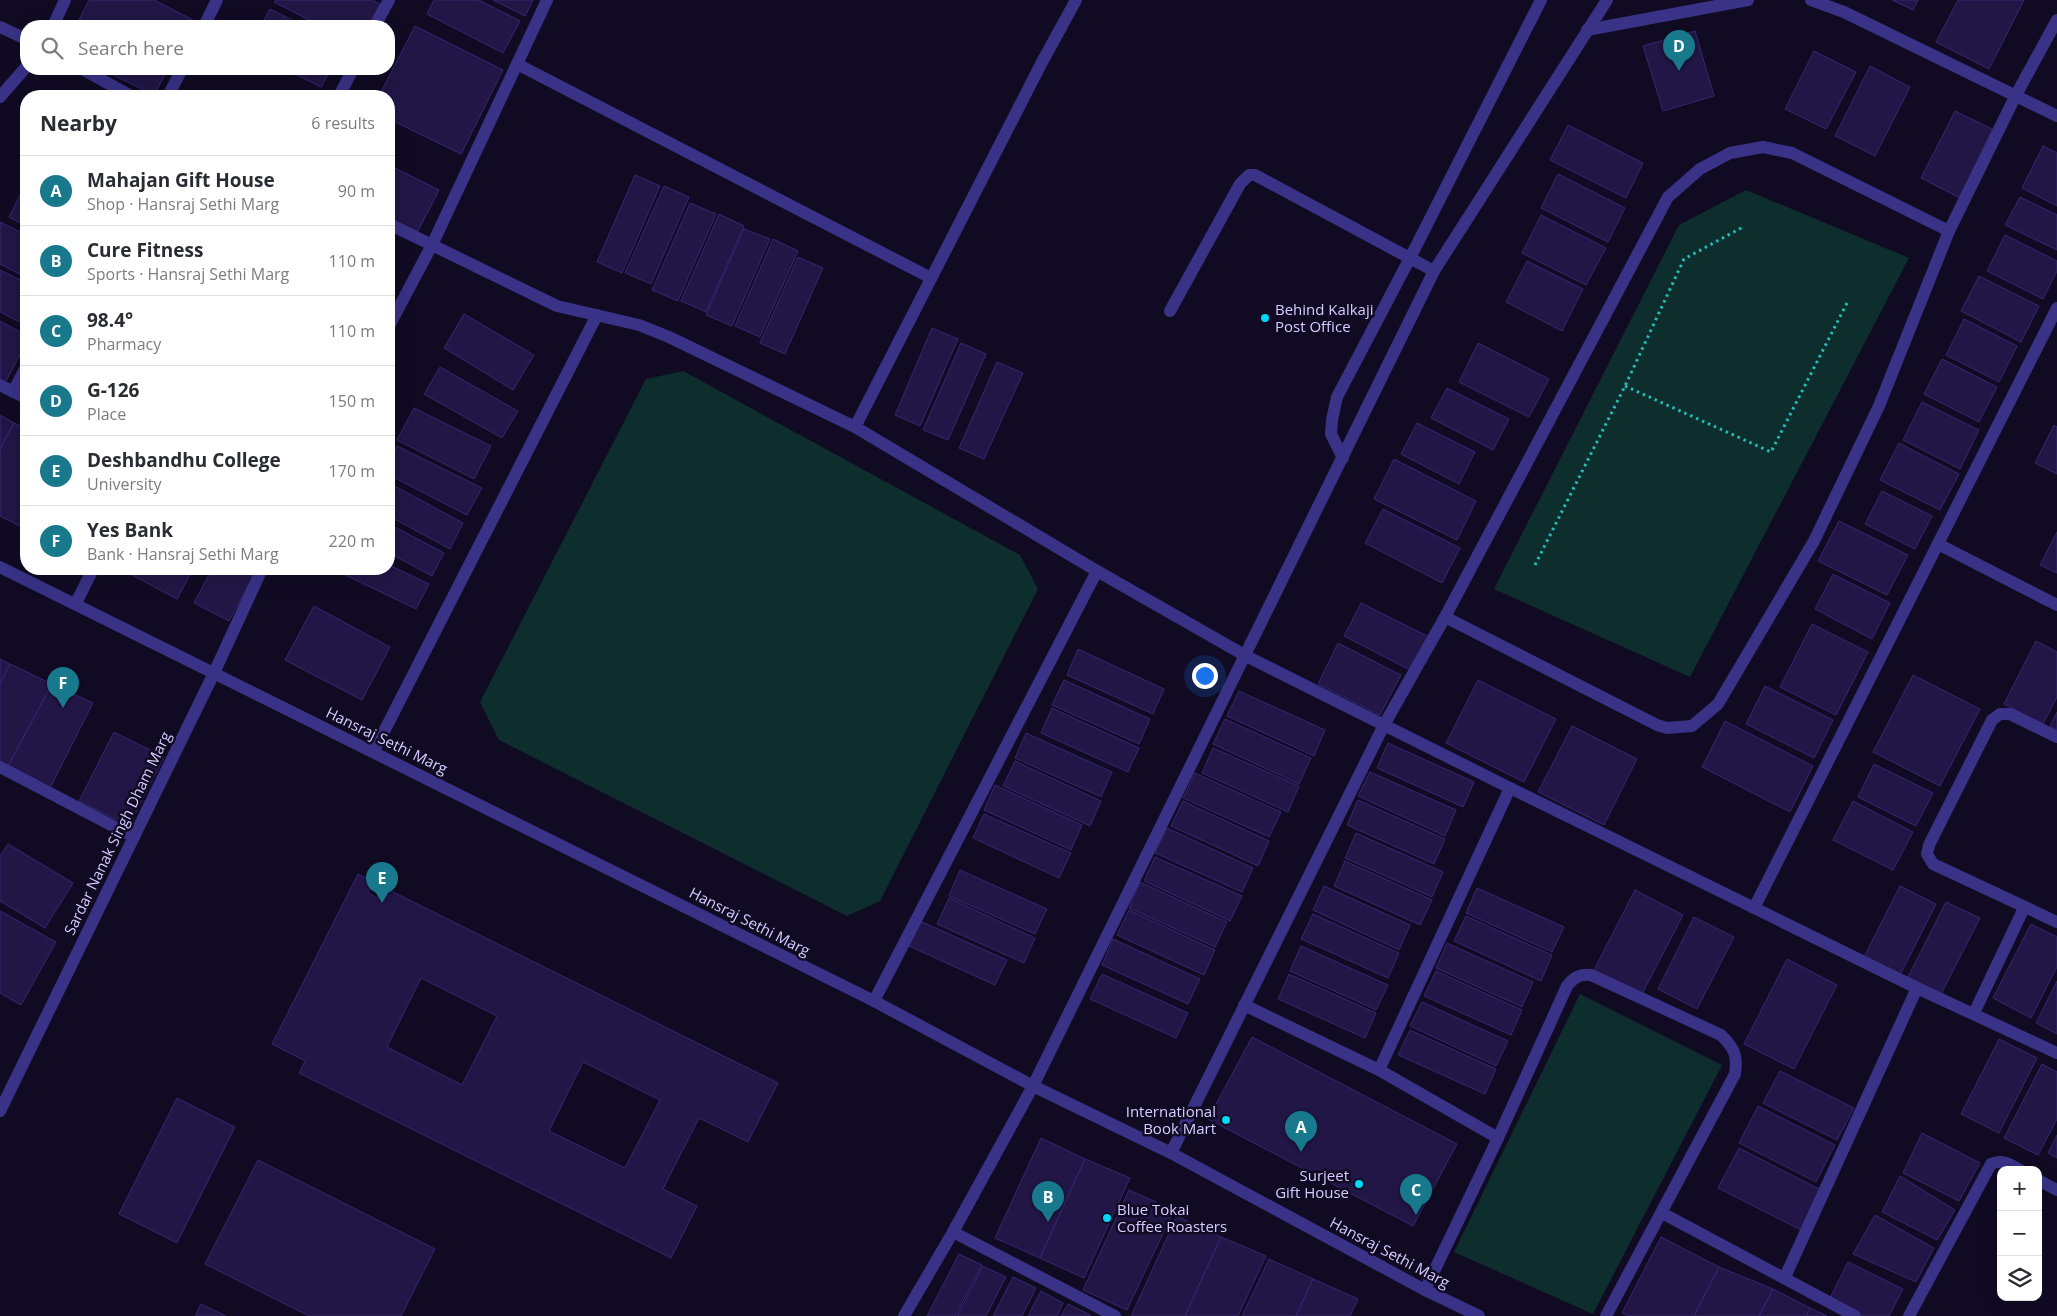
<!DOCTYPE html>
<html lang="en">
<head>
<meta charset="utf-8">
<style>
  :root { --surface:#fff; --page:#f2f2f3; --text:#2b2b33; --muted:#7c7c81; --line:#e1e1e2; --accent:#18788c }
  body { margin:0; font-family:"Open Sans",sans-serif; background:var(--page); color:var(--text) }
  .controls { position:absolute; right:15px; bottom:15px; display:grid; overflow:hidden; border-radius:10px; box-shadow:0 5px 20px #0002 }
  .controls button { width:45px; height:45px; display:grid; place-items:center; padding:0; border:0; border-bottom:1px solid var(--line); background:var(--surface); color:var(--text); font:25px sans-serif }
  .you { position:absolute; left:1204px; top:675px; width:18px; height:18px; margin:-12px; border:4px solid #fff; border-radius:50%; background:#1a73e8; box-shadow:0 0 0 8px #1a73e833 }
  .badge { display:grid; place-items:center; width:32px; height:32px; border-radius:50%; background:var(--accent); color:#fff; font-size:16px; font-weight:700 }
  .pin { position:absolute; translate:-50% -41px; filter:drop-shadow(0 1px 2px #0008) }
  .pin::after { content:''; position:absolute; top:26px; width:18px; height:15px; background:inherit; clip-path:polygon(0 0,100% 0,50% 100%) }
  .list { margin:0; padding:0; list-style:none }
  h2 { display:flex; justify-content:space-between; align-items:center; height:65px; margin:0; padding:0 20px; font-size:21px }
  h2 small { font-size:16px; font-weight:400; color:var(--muted) }
  .list li { display:grid; grid-template-columns:32px 1fr auto; gap:15px; align-items:center; box-sizing:border-box; height:70px; padding:0 20px; border-top:1px solid var(--line) }
  .list b { display:block; font-size:19px; white-space:nowrap }
  .list p { margin:0; font-size:16px; white-space:nowrap; color:var(--muted) }
  .list em { font-size:16px; font-style:normal; color:var(--muted) }
  .icon { flex:none; width:28px; height:28px; fill:none; stroke:currentColor; stroke-width:2; stroke-linecap:round; stroke-linejoin:round }
  .map { position:relative; flex:none; width:2057px; height:1316px; overflow:hidden }
  .search { position:absolute; background:var(--surface); box-shadow:0 5px 20px #0002; left:20px; top:20px; width:375px; height:55px; display:flex; align-items:center; gap:12px; box-sizing:border-box; padding:0 18px; border-radius:20px; color:var(--muted); font-size:19px }
  .panel { position:absolute; background:var(--surface); box-shadow:0 5px 20px #0002; left:20px; top:90px; width:375px; height:485px; border-radius:20px }
  .map>svg:first-child { display:block }
  .green { fill:#0e2d2d }
  .building { fill:#211645; stroke:#382673; fill-rule:evenodd }
  .lines { fill:none; stroke-linecap:round; stroke-linejoin:round }
  .path { stroke:#23bdba; stroke-width:3; stroke-dasharray:2.5 4; stroke-linecap:butt }
  .minor { stroke:#393286; stroke-width:12 }
  .poi-dot { fill:#00d6f8; stroke:#100b23; stroke-width:2 }
  .labels { text-anchor:middle; dominant-baseline:central; stroke-width:5; stroke-linejoin:round; paint-order:stroke }
  .poi-label { font-size:15px; fill:#d5cdff; stroke:#100b23; text-anchor:start }
  .street-label { font-size:15px; fill:#d5cdff; stroke:#100b23 }
</style>
</head>
<body>
<div class="map">
<svg width="2057" height="1316" viewBox="0 0 2057 1316">
  <rect width="100%" height="100%" fill="#100b23"/>
  <g class="green">
    <polygon points="1746,190 1909,258 1690,677 1494,589 1679,225"/>
    <polygon points="683,371 1020,555 1038,589 880,901 847,916 499,740 480,702 646,379"/>
    <polygon points="1580,994 1722,1065 1593,1314 1454,1252"/>
  </g>
  <g class="building">
    <polygon points="89,0 154,0 193,20 189,26 76,26"/>
    <polygon points="276,0 372,0 380,4 368,26 321,26 274,2"/>
    <polygon points="434,0 479,0 520,21 503,53 427,14"/>
    <polygon points="493,0 533,0 525,16"/>
    <polygon points="1892,0 1918,0 1913,10"/>
    <polygon points="1958,0 2024,0 1989,69 1936,42"/>
    <polygon points="270,9 304,26 261,26"/>
    <polygon points="415,26 503,70 461,154 389,119 389,96 379,96"/>
    <polygon points="1695,31 1714,96 1663,111 1643,46"/>
    <polygon points="1814,51 1856,72 1826,129 1785,109"/>
    <polygon points="1870,66 1910,87 1875,156 1835,136"/>
    <polygon points="101,69 168,69 154,95"/>
    <polygon points="285,69 331,69 321,87"/>
    <polygon points="237,91 246,96 235,96"/>
    <polygon points="1955,111 1996,131 1962,199 1921,178"/>
    <polygon points="1568,125 1643,163 1626,198 1550,160"/>
    <polygon points="2043,146 2057,153 2057,206 2022,188"/>
    <polygon points="389,165 439,190 417,233 389,218"/>
    <polygon points="1558,174 1625,208 1608,242 1541,208"/>
    <polygon points="635,175 660,186 622,273 597,262"/>
    <polygon points="26,183 26,226 9,217"/>
    <polygon points="664,186 689,197 651,284 625,273"/>
    <polygon points="2020,197 2057,215 2057,250 2005,225"/>
    <polygon points="690,203 716,214 678,301 652,290"/>
    <polygon points="719,214 744,226 706,312 681,301"/>
    <polygon points="1541,215 1606,248 1586,285 1522,253"/>
    <polygon points="0,222 26,235 26,277 0,264"/>
    <polygon points="744,229 770,239 732,326 706,315"/>
    <polygon points="2005,235 2057,261 2057,271 2043,299 1987,271"/>
    <polygon points="773,239 798,251 760,337 735,326"/>
    <polygon points="798,257 823,268 785,354 760,343"/>
    <polygon points="1527,261 1583,289 1562,331 1506,302"/>
    <polygon points="0,270 26,283 26,325 0,312"/>
    <polygon points="1979,276 2039,306 2021,342 1961,311"/>
    <polygon points="464,314 534,355 513,390 444,348"/>
    <polygon points="1964,319 2017,346 1999,382 1946,355"/>
    <polygon points="0,321 26,335 26,343 4,385 0,383"/>
    <polygon points="932,328 958,339 920,426 895,415"/>
    <polygon points="961,343 986,354 948,440 923,430"/>
    <polygon points="1478,343 1549,379 1529,417 1459,382"/>
    <polygon points="1942,359 1997,387 1979,422 1924,394"/>
    <polygon points="997,362 1023,373 984,459 959,448"/>
    <polygon points="440,367 518,411 502,438 424,394"/>
    <polygon points="1447,388 1509,419 1493,450 1431,418"/>
    <polygon points="1922,402 1979,430 1960,469 1903,440"/>
    <polygon points="414,408 491,446 474,479 397,440"/>
    <polygon points="0,415 14,423 0,449"/>
    <polygon points="14,423 26,429 26,529 0,516 0,449"/>
    <polygon points="1417,423 1475,452 1459,484 1401,454"/>
    <polygon points="2054,425 2057,427 2057,474 2035,463"/>
    <polygon points="1899,443 1959,474 1940,510 1880,480"/>
    <polygon points="397,446 482,488 467,515 389,475 389,463"/>
    <polygon points="1394,459 1476,501 1457,540 1374,499"/>
    <polygon points="389,483 463,523 450,549 389,516"/>
    <polygon points="1882,491 1932,516 1915,549 1865,524"/>
    <polygon points="1383,509 1460,548 1442,583 1365,543"/>
    <polygon points="1839,521 1908,555 1887,595 1818,561"/>
    <polygon points="389,524 444,553 432,576 389,553"/>
    <polygon points="2057,532 2057,573 2040,565"/>
    <polygon points="389,565 429,584 416,609 333,569 389,569"/>
    <polygon points="121,569 193,569 177,599"/>
    <polygon points="212,569 257,569 229,621 194,603"/>
    <polygon points="1833,574 1890,603 1872,639 1815,609"/>
    <polygon points="1361,603 1429,637 1412,671 1344,636"/>
    <polygon points="314,606 390,647 362,700 285,660"/>
    <polygon points="1812,624 1868,652 1836,715 1780,687"/>
    <polygon points="2036,641 2057,652 2057,697 2043,724 2004,704"/>
    <polygon points="1338,643 1401,675 1380,715 1318,684"/>
    <polygon points="1078,649 1164,689 1153,714 1067,675"/>
    <polygon points="0,659 10,664 0,684"/>
    <polygon points="10,664 52,684 8,766 0,762 0,684"/>
    <polygon points="1913,675 1980,709 1940,786 1873,752"/>
    <polygon points="1064,680 1150,719 1139,744 1052,705"/>
    <polygon points="1478,680 1556,719 1524,782 1446,743"/>
    <polygon points="52,684 93,703 50,788 8,766"/>
    <polygon points="1765,686 1833,720 1814,758 1746,724"/>
    <polygon points="1239,691 1325,730 1314,756 1227,716"/>
    <polygon points="1052,708 1139,748 1128,772 1041,733"/>
    <polygon points="2057,712 2057,730 2050,726"/>
    <polygon points="1225,719 1311,758 1299,784 1213,744"/>
    <polygon points="1725,721 1813,766 1790,812 1702,767"/>
    <polygon points="1572,726 1637,759 1604,825 1538,792"/>
    <polygon points="114,732 164,757 129,826 79,801"/>
    <polygon points="1026,733 1112,772 1101,797 1015,758"/>
    <polygon points="1388,743 1474,782 1463,807 1377,768"/>
    <polygon points="1213,748 1299,786 1288,812 1202,773"/>
    <polygon points="1015,761 1101,801 1090,826 1003,786"/>
    <polygon points="1874,764 1933,793 1916,826 1858,797"/>
    <polygon points="1370,772 1456,810 1445,836 1358,796"/>
    <polygon points="1195,773 1281,812 1269,837 1183,798"/>
    <polygon points="995,785 1082,825 1071,850 984,810"/>
    <polygon points="1358,800 1445,839 1434,864 1347,825"/>
    <polygon points="1183,801 1269,841 1258,866 1171,826"/>
    <polygon points="1853,801 1913,832 1893,870 1833,840"/>
    <polygon points="984,814 1071,853 1059,878 973,838"/>
    <polygon points="1167,828 1253,868 1242,892 1155,853"/>
    <polygon points="1356,833 1443,872 1432,897 1345,858"/>
    <polygon points="8,844 73,883 45,928 0,901 0,856"/>
    <polygon points="1155,857 1242,896 1230,921 1144,881"/>
    <polygon points="1345,861 1432,900 1420,925 1334,886"/>
    <polygon points="960,870 1047,909 1035,934 949,896"/>
    <path d="M358 874 374 882 368 893 384 901 389 890 778 1083 748 1142 699 1118 663 1189 697 1206 671 1258 299 1073 305 1061 272 1044ZM421 978 497 1016 462 1085 387 1047ZM583 1062 660 1100 625 1168 549 1131Z"/>
    <polygon points="1140,882 1227,922 1215,947 1129,908"/>
    <polygon points="1324,886 1410,925 1399,950 1313,910"/>
    <polygon points="1900,886 1936,904 1900,975 1864,957"/>
    <polygon points="1477,888 1564,927 1552,952 1466,913"/>
    <polygon points="1635,890 1683,915 1642,994 1594,970"/>
    <polygon points="949,898 1035,938 1024,963 937,924"/>
    <polygon points="1946,902 1980,918 1941,994 1908,977"/>
    <polygon points="1129,910 1215,950 1204,975 1117,935"/>
    <polygon points="0,911 56,942 21,1005 0,993"/>
    <polygon points="1313,914 1399,953 1388,978 1301,939"/>
    <polygon points="1466,916 1552,955 1541,981 1454,941"/>
    <polygon points="1694,917 1734,937 1697,1009 1658,989"/>
    <polygon points="920,921 1007,960 995,985 909,946"/>
    <polygon points="2031,924 2057,937 2057,967 2031,1018 1993,998"/>
    <polygon points="1113,939 1200,979 1188,1004 1102,965"/>
    <polygon points="1447,943 1533,982 1522,1007 1436,968"/>
    <polygon points="1301,946 1388,985 1376,1010 1290,971"/>
    <polygon points="1787,959 1837,985 1794,1069 1744,1044"/>
    <polygon points="1436,971 1522,1010 1511,1035 1424,996"/>
    <polygon points="1102,974 1188,1013 1176,1038 1090,999"/>
    <polygon points="1289,974 1376,1013 1365,1038 1278,999"/>
    <polygon points="2057,981 2057,1034 2036,1023"/>
    <polygon points="1422,1002 1508,1041 1496,1066 1410,1026"/>
    <polygon points="1410,1030 1496,1069 1485,1094 1398,1055"/>
    <polygon points="1252,1037 1457,1144 1413,1226 1208,1119"/>
    <polygon points="1999,1039 2037,1058 1999,1133 1961,1114"/>
    <polygon points="2042,1064 2057,1072 2057,1119 2038,1155 2004,1138"/>
    <polygon points="1780,1071 1854,1108 1837,1140 1763,1103"/>
    <polygon points="177,1098 235,1127 177,1243 119,1214"/>
    <polygon points="1758,1106 1835,1145 1816,1182 1739,1143"/>
    <polygon points="1922,1133 1980,1163 1959,1201 1903,1173"/>
    <polygon points="2057,1135 2057,1158 2048,1153"/>
    <polygon points="1041,1138 1085,1159 1040,1258 995,1238"/>
    <polygon points="1739,1148 1821,1190 1801,1230 1718,1188"/>
    <polygon points="1085,1159 1130,1178 1084,1278 1040,1258"/>
    <polygon points="258,1160 435,1249 401,1316 309,1316 205,1264"/>
    <polygon points="1900,1176 1955,1210 1937,1240 1882,1212"/>
    <polygon points="1129,1190 1174,1210 1127,1310 1083,1290"/>
    <polygon points="1875,1215 1934,1248 1916,1282 1853,1254"/>
    <polygon points="1177,1216 1221,1237 1185,1316 1131,1316"/>
    <polygon points="1221,1237 1266,1256 1238,1316 1185,1316"/>
    <polygon points="1661,1237 1719,1267 1694,1316 1628,1316 1622,1313"/>
    <polygon points="959,1254 982,1265 955,1316 927,1316"/>
    <polygon points="1269,1259 1313,1279 1296,1316 1242,1316"/>
    <polygon points="1848,1262 1903,1289 1889,1316 1860,1316 1829,1300"/>
    <polygon points="983,1266 1006,1277 986,1316 957,1316"/>
    <polygon points="1719,1267 1773,1289 1759,1316 1694,1316"/>
    <polygon points="1013,1277 1036,1288 1022,1316 993,1316"/>
    <polygon points="1313,1279 1358,1299 1350,1316 1296,1316"/>
    <polygon points="1773,1289 1810,1308 1806,1316 1759,1316"/>
    <polygon points="1041,1291 1063,1303 1057,1316 1028,1316"/>
    <polygon points="201,1304 226,1316 195,1316"/>
    <polygon points="1068,1304 1090,1315 1090,1316 1061,1316"/>
    <polygon points="1810,1308 1827,1316 1806,1316"/>
  </g>
  <g class="lines">
    <g class="path">
      <polyline points="1625,386 1771,452 1848,301"/>
      <polyline points="1535,565 1625,386 1684,259 1743,227"/>
    </g>
    <g class="minor">
      <polyline points="1811,0 1844,12 2057,116"/>
      <polyline points="53,26 65,0"/>
      <polyline points="204,26 217,0"/>
      <polyline points="375,26 389,0"/>
      <polyline points="0,27 26,39"/>
      <polyline points="1587,30 1748,0"/>
      <polyline points="517,64 931,278"/>
      <polyline points="82,69 131,96"/>
      <polyline points="168,96 182,69"/>
      <polyline points="339,96 353,69"/>
      <polyline points="0,97 26,67"/>
      <polyline points="389,224 557,306 639,325 669,337 855,427 1097,571 1246,656 1510,788 1917,988 2057,1053"/>
      <polyline points="1170,311 1240,184 1249,175 1255,175 1434,271"/>
      <polyline points="389,326 432,245 547,0"/>
      <polyline points="0,385 26,398"/>
      <polyline points="13,392 26,367"/>
      <polyline points="855,427 1041,64 1076,0"/>
      <polyline points="1343,458 1331,434 1332,420 1337,397 1410,258 1541,0"/>
      <polyline points="1938,544 2057,605"/>
      <polyline points="0,567 874,1001 1033,1086 1171,1153 1425,1290 1479,1316"/>
      <polyline points="76,603 93,569"/>
      <polyline points="1445,617 1657,725 1667,728 1692,726 1718,704 1814,541 1879,406 1949,231 2016,95 2057,20"/>
      <polyline points="2057,737 2010,714 2000,714 1992,720 1929,845 1927,854 1933,864 2057,922"/>
      <polyline points="374,751 597,315"/>
      <polyline points="0,767 134,837"/>
      <polyline points="1754,908 2057,308"/>
      <polyline points="874,1001 1097,571"/>
      <polyline points="1244,1005 1379,1070 1498,1138"/>
      <polyline points="1974,1013 2024,908"/>
      <polyline points="1379,1070 1510,788"/>
      <polyline points="0,1111 214,673 262,569"/>
      <polyline points="1171,1153 1384,725 1445,617 1668,197 1700,169 1730,153 1763,147 1792,153 1949,231"/>
      <polyline points="2038,1180 2057,1190"/>
      <polyline points="1662,1213 1855,1316"/>
      <polyline points="953,1232 1115,1316"/>
      <polyline points="1785,1277 1917,988"/>
      <path d="M1425 1290 1498 1138 1567 986C1574 977 1580 974 1591 975L1721 1035C1734 1048 1738 1055 1735 1074L1606 1316"/>
      <polyline points="904,1316 953,1232 1033,1086 1434,271 1607,0"/>
      <path d="M1909 1316 1991 1164C2002 1159 2010 1164 2020 1170"/>
    </g>
  </g>
  <g class="poi-dot">
    <circle cx="1265" cy="318" r="5"/>
    <circle cx="1226" cy="1120" r="5"/>
    <circle cx="1359" cy="1184" r="5"/>
    <circle cx="1107" cy="1218" r="5"/>
  </g>
  <g class="labels">
    <g class="poi-label">
      <text x="1275" y="309">Behind Kalkaji<tspan x="1275" dy="17">Post Office</tspan></text>
      <text x="1216" y="1111" text-anchor="end">International<tspan x="1216" dy="17">Book Mart</tspan></text>
      <text x="1349" y="1175" text-anchor="end">Surjeet<tspan x="1349" dy="17">Gift House</tspan></text>
      <text x="1117" y="1209">Blue Tokai<tspan x="1117" dy="17">Coffee Roasters</tspan></text>
    </g>
    <g class="street-label">
      <text transform="translate(387 740) rotate(26)">Hansraj Sethi Marg</text>
      <text transform="translate(117 833) rotate(-64)">Sardar Nanak Singh Dham Marg</text>
      <text transform="translate(750 921) rotate(27)">Hansraj Sethi Marg</text>
      <text transform="translate(1390 1252) rotate(28)">Hansraj Sethi Marg</text>
    </g>
  </g>
</svg>
<div class="controls">
<button>+</button>
<button>−</button>
<button><svg class="icon" aria-label="layers" viewBox="0 0 24 24"><path d="M12 4l9 5-9 5-9-5zM3 14l9 5 9-5"/></svg></button>
</div>
<div class="you"></div>
<div class="pin badge" style="left:1301px;top:1152px">A</div>
<div class="pin badge" style="left:1048px;top:1222px">B</div>
<div class="pin badge" style="left:1416px;top:1215px">C</div>
<div class="pin badge" style="left:1679px;top:71px">D</div>
<div class="pin badge" style="left:382px;top:903px">E</div>
<div class="pin badge" style="left:63px;top:708px">F</div>
<div class="search"><svg class="icon" aria-label="search" viewBox="0 0 24 24"><circle cx="10" cy="10" r="6"/><path d="M15 15l6 6"/></svg>Search here</div>
<section class="panel">
<h2>Nearby<small>6 results</small></h2>
<ul class="list">
<li><span class="badge">A</span><div><b>Mahajan Gift House</b><p>Shop · Hansraj Sethi Marg</p></div><em>90 m</em></li>
<li><span class="badge">B</span><div><b>Cure Fitness</b><p>Sports · Hansraj Sethi Marg</p></div><em>110 m</em></li>
<li><span class="badge">C</span><div><b>98.4°</b><p>Pharmacy</p></div><em>110 m</em></li>
<li><span class="badge">D</span><div><b>G-126</b><p>Place</p></div><em>150 m</em></li>
<li><span class="badge">E</span><div><b>Deshbandhu College</b><p>University</p></div><em>170 m</em></li>
<li><span class="badge">F</span><div><b>Yes Bank</b><p>Bank · Hansraj Sethi Marg</p></div><em>220 m</em></li>
</ul>
</section>
</div>
</body>
</html>
